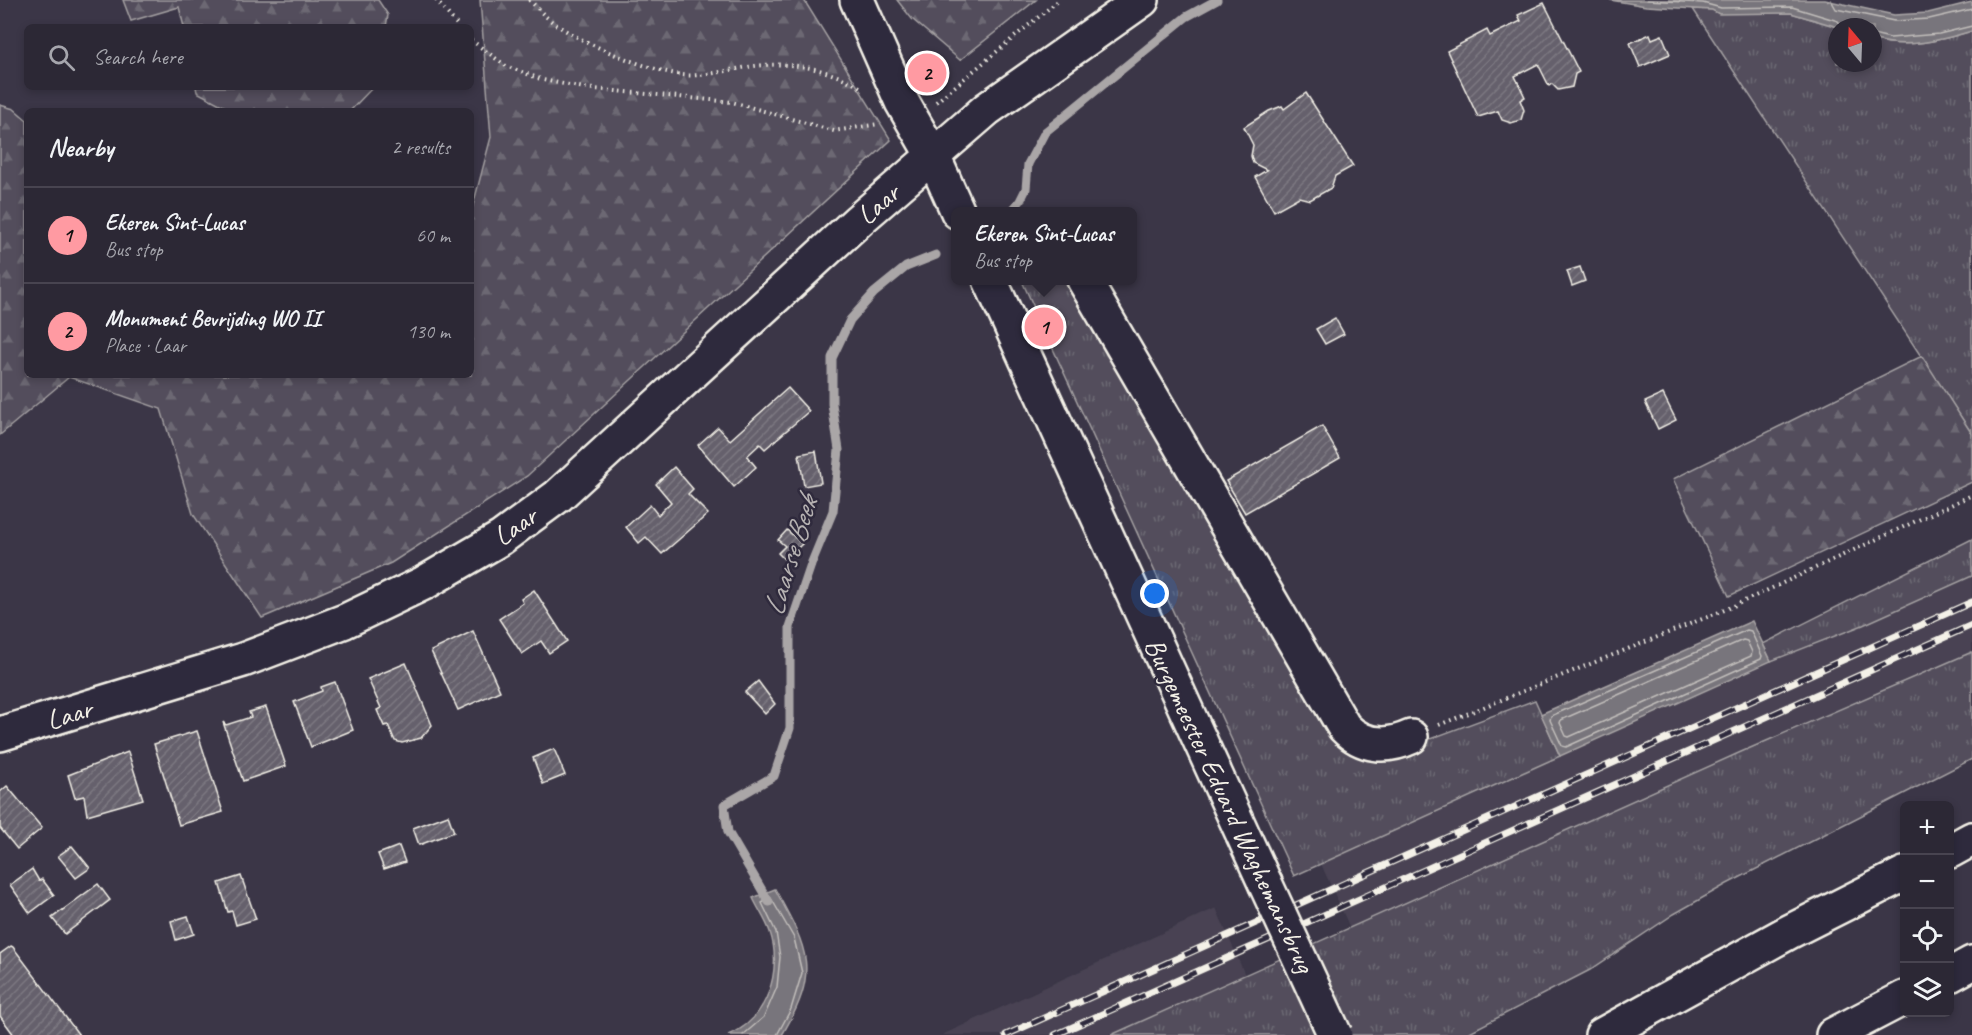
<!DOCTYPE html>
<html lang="en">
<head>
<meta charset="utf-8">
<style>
  :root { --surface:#2c2835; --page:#34303d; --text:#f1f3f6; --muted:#a6a6ad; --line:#484450; --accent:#ff9aa2 }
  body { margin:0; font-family:Caveat,sans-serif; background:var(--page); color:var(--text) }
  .controls { position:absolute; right:18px; bottom:18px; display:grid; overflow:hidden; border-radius:9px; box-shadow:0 3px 9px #0003 }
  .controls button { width:54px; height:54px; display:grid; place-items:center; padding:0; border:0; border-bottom:2px solid var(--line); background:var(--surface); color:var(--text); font:30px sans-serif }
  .compass { position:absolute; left:1828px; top:18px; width:54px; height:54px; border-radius:50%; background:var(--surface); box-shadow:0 3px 9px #0003; rotate:341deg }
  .you { position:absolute; left:1155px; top:594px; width:21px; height:21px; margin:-15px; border:4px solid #fff; border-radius:50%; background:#1a73e8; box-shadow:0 0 0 9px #1a73e833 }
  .badge { display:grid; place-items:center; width:39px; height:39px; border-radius:50%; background:var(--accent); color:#111; font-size:20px; font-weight:700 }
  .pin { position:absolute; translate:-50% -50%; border:3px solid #fff; box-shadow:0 2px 6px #0006 }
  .popup { position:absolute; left:951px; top:207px; width:186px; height:78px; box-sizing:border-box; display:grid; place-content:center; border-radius:9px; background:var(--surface); filter:drop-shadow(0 2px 4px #0005); font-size:20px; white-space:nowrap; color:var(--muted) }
  .popup b { font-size:22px; color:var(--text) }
  .popup::after { content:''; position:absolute; left:50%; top:100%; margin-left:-12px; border:12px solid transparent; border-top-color:var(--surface) }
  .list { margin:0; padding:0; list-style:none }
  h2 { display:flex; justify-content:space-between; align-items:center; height:78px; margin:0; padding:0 24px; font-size:26px }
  h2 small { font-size:20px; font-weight:400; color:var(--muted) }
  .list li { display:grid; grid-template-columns:39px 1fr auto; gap:18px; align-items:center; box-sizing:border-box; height:96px; padding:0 24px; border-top:2px solid var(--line) }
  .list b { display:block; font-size:22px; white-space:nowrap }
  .list p { margin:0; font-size:20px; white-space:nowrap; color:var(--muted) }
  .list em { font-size:20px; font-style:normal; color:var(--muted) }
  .icon { flex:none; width:33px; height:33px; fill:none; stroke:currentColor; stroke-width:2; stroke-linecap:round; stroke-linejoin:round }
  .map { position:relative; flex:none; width:1972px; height:1035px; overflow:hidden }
  .search { position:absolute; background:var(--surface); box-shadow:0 3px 9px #0003; left:24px; top:24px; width:450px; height:66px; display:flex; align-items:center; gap:15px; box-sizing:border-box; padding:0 21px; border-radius:9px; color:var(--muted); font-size:22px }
  .panel { position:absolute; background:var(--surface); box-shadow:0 3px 9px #0003; left:24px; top:108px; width:450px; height:270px; border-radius:9px }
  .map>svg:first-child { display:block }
  .built { fill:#484352 }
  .grass { fill:url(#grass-tufts); stroke:#a4a0a2; stroke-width:1.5 }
  .forest { fill:url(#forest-firs); stroke:#a4a0a2; stroke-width:1.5 }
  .water { fill:#78747b; stroke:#aaa6a7; stroke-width:1.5 }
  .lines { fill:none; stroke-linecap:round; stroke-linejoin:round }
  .shore { stroke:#c2bfbc; stroke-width:1.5 }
  .stream { stroke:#aaa6a7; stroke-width:9 }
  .building { fill:url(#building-hatch); stroke:#f4f1e8; stroke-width:1.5 }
  .minor-casing { stroke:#f4f1e8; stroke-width:38 }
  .highway-casing { stroke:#f4f1e8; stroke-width:38 }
  .path { stroke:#f4f1e8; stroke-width:4; stroke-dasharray:1.5 4.5; stroke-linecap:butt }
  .minor { stroke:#2f2a3d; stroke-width:33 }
  .highway { stroke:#2f2a3d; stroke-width:33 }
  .rail-casing { stroke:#f4f1e8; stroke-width:7 }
  .rail { stroke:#2f2a3d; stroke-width:4.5; stroke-dasharray:14; stroke-linecap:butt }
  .minor-bridge-casing { stroke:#f4f1e8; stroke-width:38; stroke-linecap:butt }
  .minor-bridge { stroke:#2f2a3d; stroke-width:33 }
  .labels { text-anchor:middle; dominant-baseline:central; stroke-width:5; stroke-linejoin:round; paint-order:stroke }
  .street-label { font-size:28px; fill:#f4f1e8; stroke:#2f2a3d }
  .water-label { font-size:30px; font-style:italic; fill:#b6b2b2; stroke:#2f2a3d }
</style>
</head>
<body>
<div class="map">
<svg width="1972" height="1035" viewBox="0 0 1972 1035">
  <defs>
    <pattern id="grass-tufts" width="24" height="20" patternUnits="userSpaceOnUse" patternTransform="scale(1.5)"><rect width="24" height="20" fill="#534e5c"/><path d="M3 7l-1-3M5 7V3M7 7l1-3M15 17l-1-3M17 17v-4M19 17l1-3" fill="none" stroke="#6c6873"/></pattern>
    <pattern id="forest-firs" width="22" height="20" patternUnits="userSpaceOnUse" patternTransform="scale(1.5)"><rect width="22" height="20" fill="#534e5c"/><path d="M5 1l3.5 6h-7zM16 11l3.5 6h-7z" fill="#6c6873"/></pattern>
    <pattern id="building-hatch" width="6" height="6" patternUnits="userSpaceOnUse" patternTransform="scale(1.5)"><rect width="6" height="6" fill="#65616c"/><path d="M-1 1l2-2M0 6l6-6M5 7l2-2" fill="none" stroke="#7c7881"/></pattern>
  </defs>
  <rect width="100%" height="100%" fill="#3b3647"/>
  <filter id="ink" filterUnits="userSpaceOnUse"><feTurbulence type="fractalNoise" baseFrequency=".0167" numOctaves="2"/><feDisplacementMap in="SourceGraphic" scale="12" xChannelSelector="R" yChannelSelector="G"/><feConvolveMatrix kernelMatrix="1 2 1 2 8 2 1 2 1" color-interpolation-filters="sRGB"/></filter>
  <g filter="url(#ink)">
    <g class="built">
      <polygon points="1972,576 1972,652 1741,752 1350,928 1321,864 1771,661 1863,625"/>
      <polygon points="1216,908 1245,975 1111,1035 942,1035"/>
    </g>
    <g class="grass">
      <path d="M1693 9 1791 13 1838 27 1837 63H1873V39C1905 50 1941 40 1972 31V434Z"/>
      <polygon points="1022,281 1075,281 1344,743 1395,752 1535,700 1560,756 1294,876"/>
      <polygon points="1972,539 1972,576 1863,625 1771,661 1763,644"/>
      <polygon points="1972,652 1972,759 1727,884 1674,914 1590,970 1464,1035 1111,1035 1741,752"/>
    </g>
    <g class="forest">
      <polygon points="123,0 378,0 388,15 386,27 184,27 179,7 131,21"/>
      <polygon points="480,0 804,0 891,140 527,476 391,563 262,618 193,514 161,409 69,377 0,435 0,105 14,109 27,120 27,375 471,375 471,213 491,137"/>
      <polygon points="897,0 1036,0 960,60 912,19"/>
      <polygon points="196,87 373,87 350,111 233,111 197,92"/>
      <polygon points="1922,356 1972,434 1972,482 1729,596 1673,479"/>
    </g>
    <g class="water">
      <path d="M1610 0H1825L1894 15 1928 13 1972 2V31C1941 40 1905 50 1873 39V27H1838L1791 13 1719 14 1712 10 1646 6Z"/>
      <polygon points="1752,621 1771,661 1560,756 1541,714"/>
      <path d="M775 889C809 951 820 971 782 1035H728C767 1021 783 970 770 932 766 920 758 909 753 898Z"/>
    </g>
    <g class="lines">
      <g class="shore">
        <polyline points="1647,0 1703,3 1721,8 1792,7 1838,21 1843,27"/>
        <polyline points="1831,0 1836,9 1894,21 1929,19 1972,9"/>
        <polyline points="1873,34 1890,38 1939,34 1972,26"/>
        <polygon points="1747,630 1751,631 1762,656 1761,659 1566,747 1562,746 1550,720 1551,716"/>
        <polygon points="1743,640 1747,641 1752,652 1751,656 1569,737 1566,736 1560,723 1561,720"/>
        <polyline points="743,1035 764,1017 777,987 780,957 776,932 762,903 771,898 794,938 802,973 791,1009 777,1035"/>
      </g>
      <g class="stream">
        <polyline points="1011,212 1020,201 1026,189 1028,164 1045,132 1186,17 1217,0"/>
        <polyline points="769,902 728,832 724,805 774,776 790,728 790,627 812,562 833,511 839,450 832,404 832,358 850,320 874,293 906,267 936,255"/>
      </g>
    </g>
    <g class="building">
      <polygon points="1544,3 1579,72 1575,74 1572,87 1558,90 1552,84 1549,86 1538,64 1515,76 1525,97 1520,100 1524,110 1521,120 1511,123 1502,120 1498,111 1478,117 1447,51 1487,30 1490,36 1521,21 1518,15"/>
      <polygon points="1650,34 1652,39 1662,35 1670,54 1640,67 1630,43"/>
      <polygon points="1306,93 1353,166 1335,176 1331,188 1310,200 1299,197 1274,211 1255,177 1267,170 1253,163 1251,156 1253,145 1244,127 1269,111 1282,106 1284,109"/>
      <polygon points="1580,267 1585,281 1572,286 1567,271"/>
      <polygon points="1335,318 1344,334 1325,344 1316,329"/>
      <polygon points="788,388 809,411 765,449 760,444 747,456 756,467 734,487 698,445 718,427 730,440"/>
      <polygon points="1663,394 1676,420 1658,429 1645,402"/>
      <polygon points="1322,426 1340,458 1245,513 1226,481"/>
      <polygon points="816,451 821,483 804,486 799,454"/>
      <polygon points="674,467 693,489 688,494 708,514 662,554 646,537 639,543 626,527 650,505 658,515 671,502 656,484"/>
      <polygon points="787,530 802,544 785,560 778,553 785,546 778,540"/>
      <polygon points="534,590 567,641 549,653 541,641 522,654 499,619 523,603 521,599"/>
      <polygon points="473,631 500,691 458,710 431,651"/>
      <polygon points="406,663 432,725 421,738 402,743 395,741 388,725 384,726 377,710 381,708 368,679"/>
      <polygon points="758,681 775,704 765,714 745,692"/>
      <polygon points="335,682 353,730 311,747 294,702 322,691 321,687"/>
      <polygon points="266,707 286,766 243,781 223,722 226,725 251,717 249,712"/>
      <polygon points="197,731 223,812 179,825 154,744"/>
      <polygon points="554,749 565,775 543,784 533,758"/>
      <polygon points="128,752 143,799 87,815 84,796 75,798 68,775"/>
      <polygon points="7,786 42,828 17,849 0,828 0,792"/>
      <polygon points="448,815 454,832 419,845 413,828"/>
      <polygon points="72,846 90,868 76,878 58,856"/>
      <polygon points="399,846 405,862 384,869 378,854"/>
      <polygon points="32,869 39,881 42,879 54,895 30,913 10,885"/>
      <polygon points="241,876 256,919 236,925 232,911 228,912 219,883"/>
      <polygon points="98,884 110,900 65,934 52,918"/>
      <polygon points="188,916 194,934 176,940 171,921"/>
      <polygon points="11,946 13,947 79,1035 14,1035 0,1016 0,954"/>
    </g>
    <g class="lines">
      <defs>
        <g id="minor">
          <polyline points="857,0 902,102 933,156 958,212"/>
          <polyline points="990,280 1265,883"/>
          <path d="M1084 280 1344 727C1363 747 1387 748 1411 737"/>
          <polyline points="0,734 243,660 345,621 424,583 501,538 558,496 859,220 987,109 1142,0"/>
        </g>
        <g id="highway">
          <polyline points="1950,851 1972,839"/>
          <polyline points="1950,975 1972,963"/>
          <polyline points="1602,1035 1789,932 1904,874"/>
          <polyline points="1833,1035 1904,998"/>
        </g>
      </defs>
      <use href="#minor" class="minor-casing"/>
      <use href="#highway" class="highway-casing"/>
      <g class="path">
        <polyline points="436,0 459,27"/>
        <path d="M529 0C536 6 542 14 549 19 575 41 649 71 683 75 701 77 724 71 742 68 784 60 823 66 860 87"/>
        <polyline points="471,40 506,66 543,80 584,88 732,102 834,131 879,124"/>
        <polyline points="936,102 1059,0"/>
        <polyline points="1439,725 1727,609 1972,495"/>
      </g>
      <use href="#minor" class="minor"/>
      <use href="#highway" class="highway"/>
      <defs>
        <g id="rail">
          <polyline points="1006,1035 1972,602"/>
          <polyline points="1055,1035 1972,625"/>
        </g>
      </defs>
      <use href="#rail" class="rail-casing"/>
      <use href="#rail" class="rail"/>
      <defs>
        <polyline id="minor-bridge" points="1265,883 1335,1035"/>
      </defs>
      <use href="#minor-bridge" class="minor-bridge-casing"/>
      <use href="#minor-bridge" class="minor-bridge"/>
    </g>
  </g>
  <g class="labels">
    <g class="street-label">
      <text transform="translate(878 204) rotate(-41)">Laar</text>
      <text transform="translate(515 526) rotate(-35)">Laar</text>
      <text transform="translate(69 714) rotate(-17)">Laar</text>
      <text transform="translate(1230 805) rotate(65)">Burgemeester Eduard Waghemansbrug</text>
    </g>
    <g class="water-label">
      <text transform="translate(790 556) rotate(-73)">Laarse Beek</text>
    </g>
  </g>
</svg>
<div class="controls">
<button>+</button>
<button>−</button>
<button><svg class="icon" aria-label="locate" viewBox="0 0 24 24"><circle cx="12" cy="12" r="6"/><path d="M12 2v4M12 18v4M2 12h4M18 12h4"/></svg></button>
<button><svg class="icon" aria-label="layers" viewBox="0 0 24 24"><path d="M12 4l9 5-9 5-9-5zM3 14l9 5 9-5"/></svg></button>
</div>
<svg class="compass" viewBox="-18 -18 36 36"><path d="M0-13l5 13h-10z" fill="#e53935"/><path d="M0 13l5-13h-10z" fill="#a6a6ad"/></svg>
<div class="you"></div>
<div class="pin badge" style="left:1044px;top:327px">1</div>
<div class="popup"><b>Ekeren Sint-Lucas</b>Bus stop</div>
<div class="pin badge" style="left:927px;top:73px">2</div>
<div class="search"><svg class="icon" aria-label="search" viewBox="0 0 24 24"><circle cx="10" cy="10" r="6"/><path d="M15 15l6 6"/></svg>Search here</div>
<section class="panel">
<h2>Nearby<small>2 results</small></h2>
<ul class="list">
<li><span class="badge">1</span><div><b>Ekeren Sint-Lucas</b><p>Bus stop</p></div><em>60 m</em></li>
<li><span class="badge">2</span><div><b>Monument Bevrijding WO II</b><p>Place · Laar</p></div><em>130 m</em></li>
</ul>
</section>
</div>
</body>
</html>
